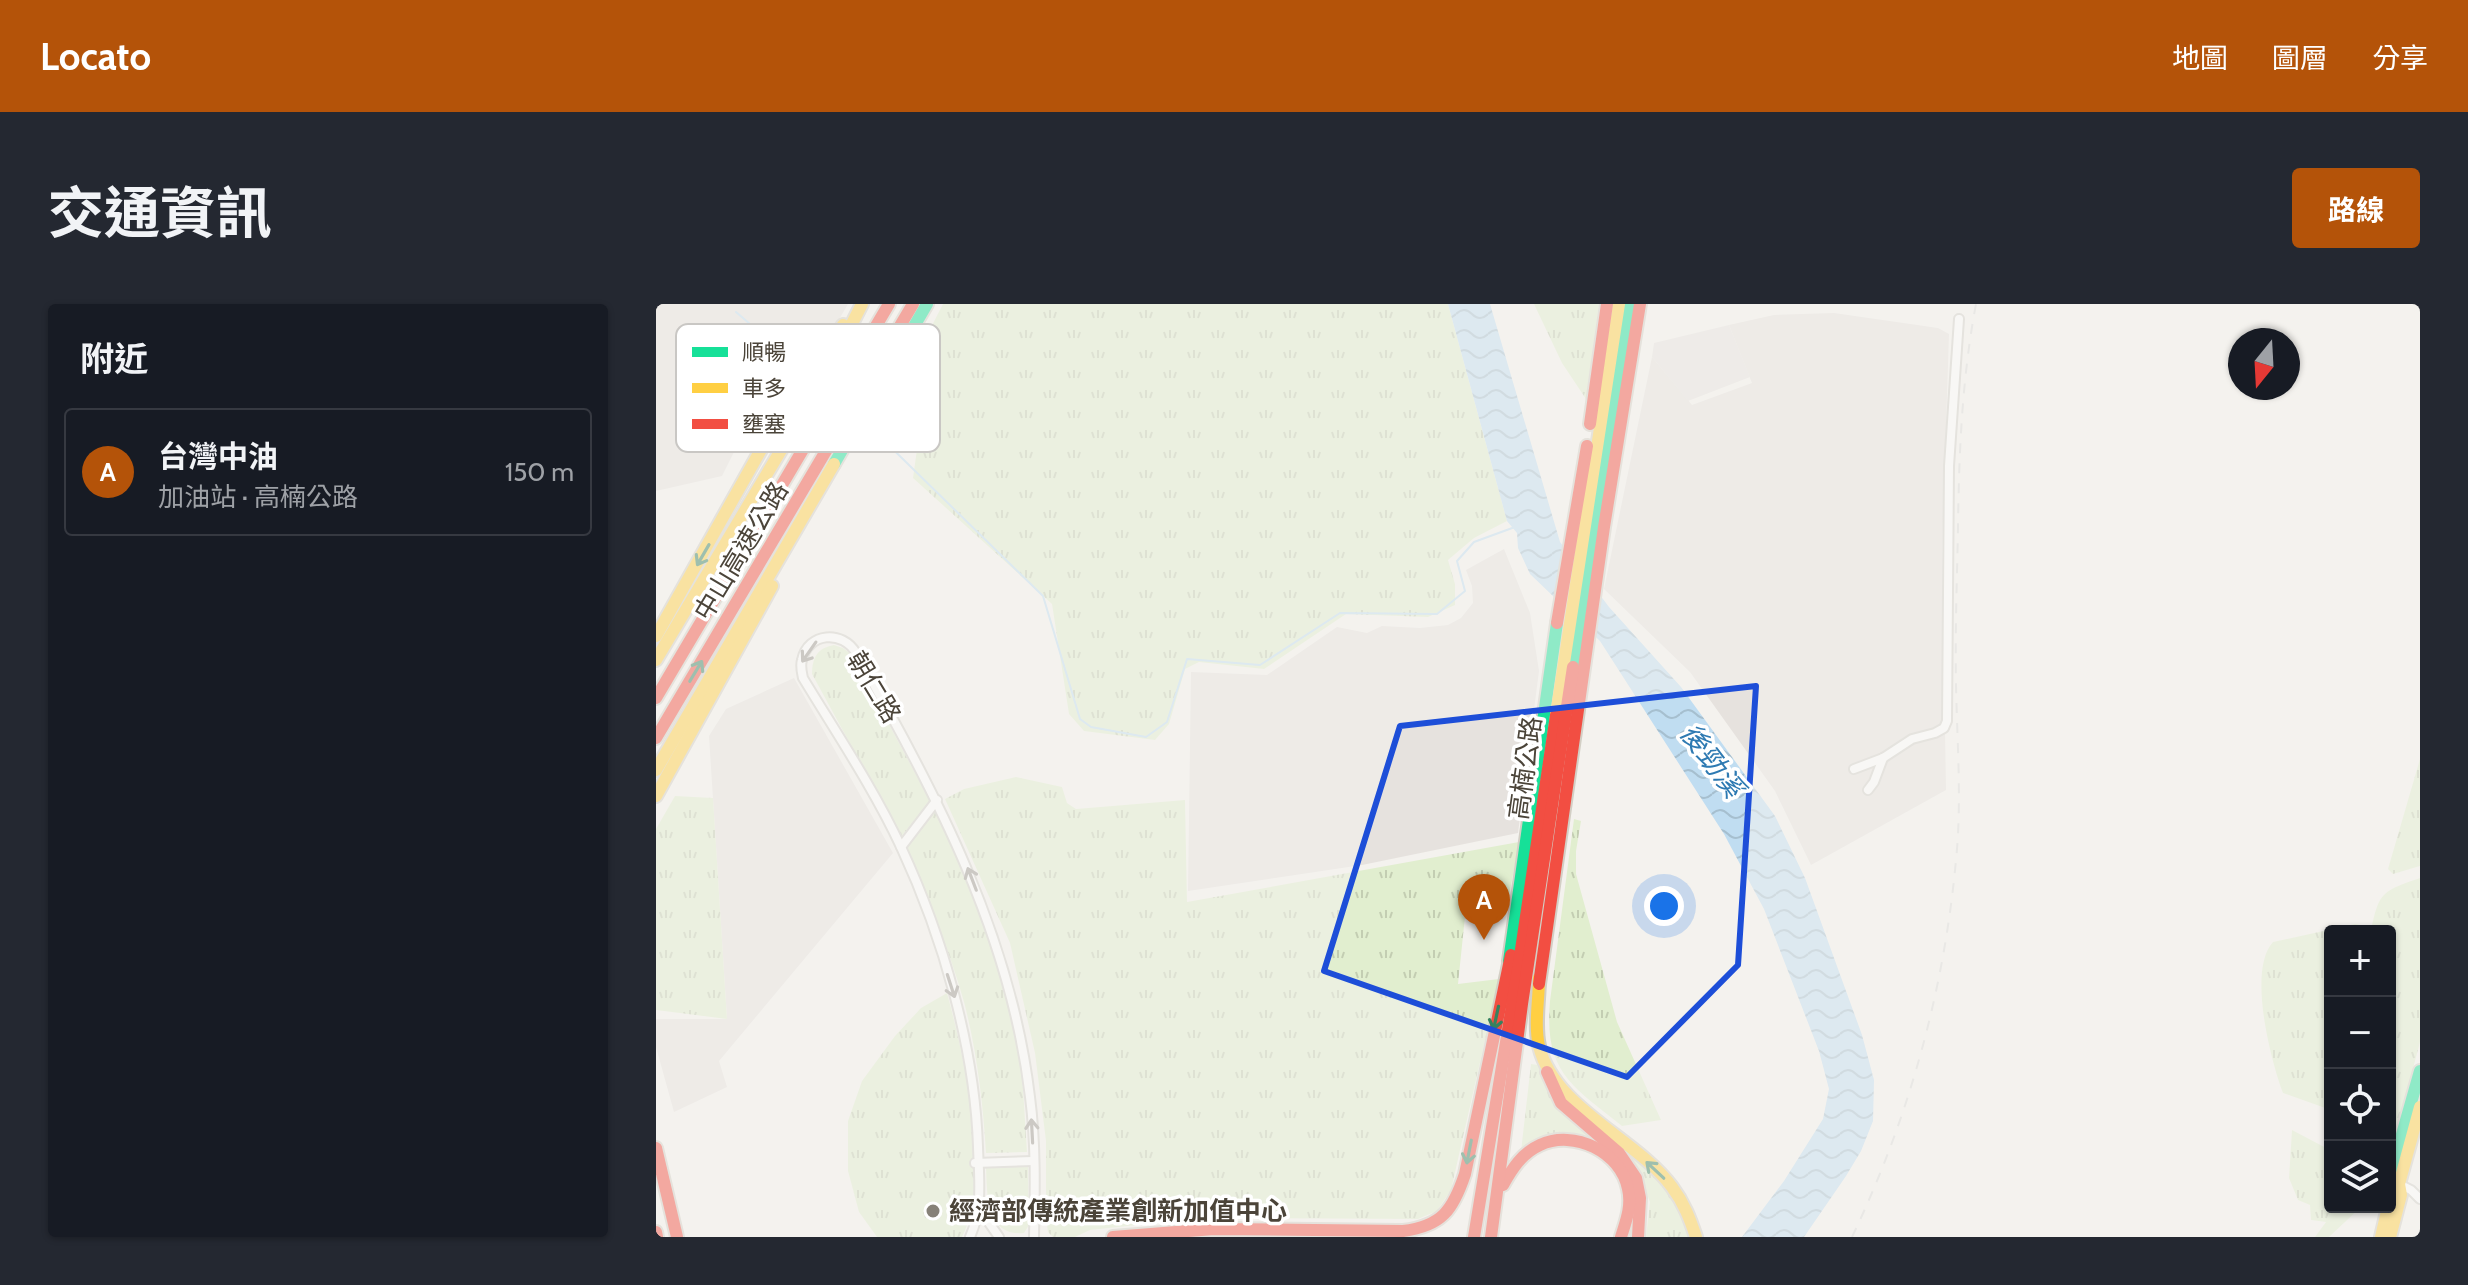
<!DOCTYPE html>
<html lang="zh-TW">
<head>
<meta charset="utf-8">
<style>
  :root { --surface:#171b24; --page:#242831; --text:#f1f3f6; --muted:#9ea1a6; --line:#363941; --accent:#b45309 }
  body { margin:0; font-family:Cabin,"Noto Sans TC",sans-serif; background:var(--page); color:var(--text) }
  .controls { position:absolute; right:24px; bottom:24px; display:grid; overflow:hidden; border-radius:8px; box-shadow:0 2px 6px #0004 }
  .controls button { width:72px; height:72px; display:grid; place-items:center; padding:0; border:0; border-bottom:2px solid var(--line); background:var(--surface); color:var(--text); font:40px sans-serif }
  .compass { position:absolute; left:1572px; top:24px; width:72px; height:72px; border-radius:50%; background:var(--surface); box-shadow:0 2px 6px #0004; rotate:198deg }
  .you { position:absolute; left:1008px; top:602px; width:28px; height:28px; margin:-20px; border:6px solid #fff; border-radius:50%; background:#1a73e8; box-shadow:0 0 0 12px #1a73e833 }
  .badge { display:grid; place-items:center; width:52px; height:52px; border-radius:50%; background:var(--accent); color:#fff; font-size:26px; font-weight:700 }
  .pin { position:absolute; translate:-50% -66px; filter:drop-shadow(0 2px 4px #0008) }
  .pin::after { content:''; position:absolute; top:42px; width:28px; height:24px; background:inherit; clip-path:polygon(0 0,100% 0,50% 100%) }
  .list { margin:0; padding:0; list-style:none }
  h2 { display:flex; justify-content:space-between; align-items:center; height:104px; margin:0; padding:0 32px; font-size:34px }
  h2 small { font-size:26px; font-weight:400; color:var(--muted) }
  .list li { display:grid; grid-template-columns:52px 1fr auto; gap:24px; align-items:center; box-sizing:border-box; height:128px; margin:0 16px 16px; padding:0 16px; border:2px solid var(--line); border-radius:8px }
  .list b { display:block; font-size:30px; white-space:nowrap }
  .list p { margin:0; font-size:26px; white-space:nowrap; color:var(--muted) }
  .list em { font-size:26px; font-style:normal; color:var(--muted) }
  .icon { flex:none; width:44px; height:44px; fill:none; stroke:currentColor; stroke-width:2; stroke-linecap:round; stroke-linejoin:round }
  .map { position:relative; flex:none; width:1764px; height:933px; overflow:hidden; border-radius:8px }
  header { display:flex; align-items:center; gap:48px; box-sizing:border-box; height:112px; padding:0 40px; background:var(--accent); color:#fff }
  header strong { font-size:38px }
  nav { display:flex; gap:44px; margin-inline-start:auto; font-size:28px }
  .intro { display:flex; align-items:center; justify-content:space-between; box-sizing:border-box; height:192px; padding:0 48px }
  h1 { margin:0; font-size:56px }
  .button { padding:20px 36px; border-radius:8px; background:var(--accent); color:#fff; font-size:28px; font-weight:700 }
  main { display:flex; gap:48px; padding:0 48px }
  aside { flex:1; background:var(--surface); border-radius:8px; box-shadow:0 2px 6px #0004 }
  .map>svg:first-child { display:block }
  .industrial { fill:#e6e2de }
  .grass { fill:url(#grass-tufts) }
  .parking { fill:#e6e3df }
  .water { fill:url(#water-waves) }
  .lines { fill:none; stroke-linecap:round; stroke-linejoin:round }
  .stream { stroke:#c0ddf1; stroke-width:2 }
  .street-casing { stroke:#d2d0cb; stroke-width:12 }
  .fast-casing { stroke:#d3cfc5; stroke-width:16 }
  .slow-casing { stroke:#d3cfc5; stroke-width:16 }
  .jam-casing { stroke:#d3cfc5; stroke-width:16 }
  .street { stroke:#fdfdfc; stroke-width:8 }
  .fast { stroke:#16e098; stroke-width:12 }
  .slow { stroke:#ffcf43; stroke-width:12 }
  .jam { stroke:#f24e42; stroke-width:12 }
  .rail { stroke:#dbdbda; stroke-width:2; stroke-dasharray:10 10; stroke-linecap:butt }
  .oneway { stroke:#36825f }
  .oneway2 { stroke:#9b9791 }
  .marked { fill:none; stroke:#1d4ed8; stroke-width:6; stroke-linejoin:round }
  .poi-dot { fill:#868178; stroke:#fff; stroke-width:3 }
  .labels { text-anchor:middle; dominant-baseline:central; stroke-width:7; stroke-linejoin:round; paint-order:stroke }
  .street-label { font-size:26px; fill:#4b4439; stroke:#fff }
  .poi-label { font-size:26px; font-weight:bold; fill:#4b4439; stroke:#fff; text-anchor:start }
  .water-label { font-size:28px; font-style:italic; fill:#2e7ab2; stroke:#fff }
  .key { fill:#fff; stroke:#c9c7c4; stroke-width:2 }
  .key-label { font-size:22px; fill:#4b4439 }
</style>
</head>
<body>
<header>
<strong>Locato</strong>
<nav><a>地圖</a><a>圖層</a><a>分享</a></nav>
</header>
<div class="intro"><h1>交通資訊</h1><a class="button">路線</a></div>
<main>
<aside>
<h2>附近<small></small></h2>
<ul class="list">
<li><span class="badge">A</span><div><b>台灣中油</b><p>加油站 · 高楠公路</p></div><em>150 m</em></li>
</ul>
</aside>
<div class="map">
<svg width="1764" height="933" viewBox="0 0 1764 933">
  <defs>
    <pattern id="grass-tufts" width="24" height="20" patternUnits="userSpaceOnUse" patternTransform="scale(2)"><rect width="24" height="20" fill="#e1eecf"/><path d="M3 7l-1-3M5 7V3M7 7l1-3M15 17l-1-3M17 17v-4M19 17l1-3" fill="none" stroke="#c3cdb2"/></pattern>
    <pattern id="water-waves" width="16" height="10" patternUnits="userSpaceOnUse" patternTransform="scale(2)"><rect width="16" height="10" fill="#c0ddf1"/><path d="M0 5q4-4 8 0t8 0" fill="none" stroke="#a6bfcf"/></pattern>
  </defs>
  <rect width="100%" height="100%" fill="#f4f2ee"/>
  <g class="industrial">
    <polygon points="0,0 192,0 156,62 127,50 66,172 0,187"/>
    <polygon points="1178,9 1282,24 1293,30 1286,246 1290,486 1155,561 1119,487 1034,368 948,285 996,53 1036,101 1096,79 1073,21 1118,11"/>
    <polygon points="848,245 874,309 883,367 862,529 706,561 532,587 535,368 611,371 681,323 711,329 726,322 764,324 792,321 805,314 817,299 816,282 810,266"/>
    <polygon points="138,374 237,549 63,757 71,783 18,808 0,743 0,715 71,715 53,432 70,405"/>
  </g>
  <g class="grass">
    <polygon points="287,0 792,0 851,217 818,234 792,256 799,280 799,301 772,313 690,310 608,365 543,358 529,365 513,420 499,436 428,427 413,410 396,300 257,174 265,116 237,97"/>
    <polygon points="878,0 943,0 930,95 906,59"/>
    <path d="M178 341 187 344 196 351 274 497 245 533 156 370C156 354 161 344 178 341Z"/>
    <polygon points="1764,455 1764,562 1737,570 1732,565"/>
    <polygon points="360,473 406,483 411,499 420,505 529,496 531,598 863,538 852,598 811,593 802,680 843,675 795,886 781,907 762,915 547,914 434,926 419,933 397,933 392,928 390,915 390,837 379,749 354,639 289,495 308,485"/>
    <polygon points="19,492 57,494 71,715 0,706 0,525"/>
    <path d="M279 507C318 586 354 673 365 762 368 791 369 820 371 848L330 849C327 799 321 748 308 698 293 645 271 594 250 544Z"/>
    <path d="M918 515 925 517 920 547V570L961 718 1005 816 966 822C915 781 888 768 894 697Z"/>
    <path d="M1764 574V738L1734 852V627H1715C1723 587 1727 587 1764 574Z"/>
    <path d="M1699 620 1704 621 1706 627H1674V793L1672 805 1627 789C1615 757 1591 666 1617 638Z"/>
    <path d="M291 689C308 751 336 875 306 933H221L203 908 192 867V817L206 777 239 732 265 704Z"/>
    <polygon points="875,760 882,761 889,778 957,850 929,836 865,847"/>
    <polygon points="1636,826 1674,846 1674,903 1705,903 1673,933 1659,933 1670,918 1655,916 1654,901 1642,896 1633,874"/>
    <polygon points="975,850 1010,881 1022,897 1036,933 990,933 994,898"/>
    <path d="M372 862 373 921 368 929C330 933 331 889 330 863Z"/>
  </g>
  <polygon class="parking" points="1073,21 1094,73 1032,97 996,53 998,39"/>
  <polygon class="water" points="792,0 834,0 904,238 953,303 1025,383 1119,512 1149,574 1206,731 1218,776 1217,817 1205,847 1190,872 1148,933 1086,933 1128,877 1167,815 1173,785 1163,747 1108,605 1068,530 944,337 874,270 862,244 861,229 851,217"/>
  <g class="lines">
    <g class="stream">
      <polyline points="80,8 149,67"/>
      <polyline points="209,118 387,292 424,415 435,423 490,433 511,418 531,355 604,361 684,309 781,310 809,287 801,257 818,238 859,223"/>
    </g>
    <defs>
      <g id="street">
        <polyline points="1198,465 1227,454 1256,435 1279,429 1288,424 1291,417 1293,162 1303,15"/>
        <polyline points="1212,486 1218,478 1227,454"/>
        <polyline points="245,543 281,496"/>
        <polyline points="319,859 377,857"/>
        <polyline points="1743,880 1755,886 1764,895"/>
        <polyline points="324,906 343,933"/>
        <path d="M314 933C327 904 323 874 322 843 319 745 287 633 245 543 218 485 181 430 147 374 146 369 144 362 146 356 152 328 187 326 200 349 280 488 355 632 374 793 380 839 379 887 378 933"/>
      </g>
      <g id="fast">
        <polyline points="178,160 271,0"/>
        <polyline points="917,363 973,0"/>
        <polyline points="853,657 901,319"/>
        <polyline points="1734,873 1764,767"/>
      </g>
      <g id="slow">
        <polyline points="0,332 111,135 187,21"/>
        <polyline points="0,356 171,69 206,0"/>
        <polyline points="900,411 963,0"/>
        <polyline points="0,466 178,160"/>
        <polyline points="0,492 116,282"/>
        <path d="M883 674C883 696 878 720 883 742 898 805 980 834 1016 883 1028 899 1034 915 1040 933"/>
        <polyline points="1734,883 1734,896"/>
        <polyline points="1725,933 1732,903"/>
        <polyline points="1734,933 1745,891 1743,880 1764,803"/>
      </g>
      <g id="jam">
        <polyline points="934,120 951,0"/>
        <polyline points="901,319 931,142"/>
        <polyline points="0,394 233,0"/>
        <polyline points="0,434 257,0"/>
        <polyline points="883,680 948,223 984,0"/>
        <polyline points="891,768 905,799 963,849 980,874 984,894 982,933"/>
        <polyline points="0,844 21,933"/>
        <path d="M847 881C856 865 866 849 884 841 918 825 965 848 972 885 976 902 970 917 965 933"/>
        <polyline points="0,928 1,933"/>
        <path d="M457 933 558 925 747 927C786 922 797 906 809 870L855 651"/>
        <polyline points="818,933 863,659 900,411"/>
        <polyline points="835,933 866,700 917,363"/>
      </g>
    </defs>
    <use href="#street" class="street-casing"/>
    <use href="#fast" class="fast-casing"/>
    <use href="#slow" class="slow-casing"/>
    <use href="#jam" class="jam-casing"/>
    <use href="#street" class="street"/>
    <use href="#fast" class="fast"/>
    <use href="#slow" class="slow"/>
    <use href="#jam" class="jam"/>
    <path class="rail" d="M1196 933C1253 814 1288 687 1300 556 1306 498 1301 438 1300 380 1299 328 1301 275 1302 223 1303 148 1306 74 1320 0"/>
  </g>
  <defs><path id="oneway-shaft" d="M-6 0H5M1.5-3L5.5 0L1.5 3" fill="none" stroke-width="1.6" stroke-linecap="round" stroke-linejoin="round" transform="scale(2)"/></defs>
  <g class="oneway">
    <use href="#oneway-shaft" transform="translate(47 251) rotate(120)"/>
    <use href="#oneway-shaft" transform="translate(40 367) rotate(-59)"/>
    <use href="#oneway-shaft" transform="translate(840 714) rotate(102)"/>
    <use href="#oneway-shaft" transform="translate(813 848) rotate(101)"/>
    <use href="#oneway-shaft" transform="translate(999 866) rotate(-137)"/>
  </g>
  <g class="oneway2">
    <use href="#oneway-shaft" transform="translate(153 348) rotate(125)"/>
    <use href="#oneway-shaft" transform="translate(316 575) rotate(-111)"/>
    <use href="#oneway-shaft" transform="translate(295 682) rotate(72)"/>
    <use href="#oneway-shaft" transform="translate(376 827) rotate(-93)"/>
  </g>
  <path d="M0 0H1764V933H0ZM1100 382 1082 661 971 773 668 667 744 422Z" fill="#f4f2ee" fill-opacity=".55" fill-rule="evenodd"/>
  <path class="marked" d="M1100 382 1082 661 971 773 668 667 744 422Z"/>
  <circle class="poi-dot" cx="277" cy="907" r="8"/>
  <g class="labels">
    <g class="street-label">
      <text transform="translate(85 247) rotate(-59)">中山高速公路</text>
      <text transform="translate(218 383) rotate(59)">朝仁路</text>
      <text transform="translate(869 464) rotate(-82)">高楠公路</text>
    </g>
    <g class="poi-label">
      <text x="293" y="907">經濟部傳統產業創新加值中心</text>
    </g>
    <g class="water-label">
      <text transform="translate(1056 456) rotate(53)">後勁溪</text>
    </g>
  </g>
  <rect x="20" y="20" width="264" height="128" rx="12" class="key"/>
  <rect x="36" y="43" width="36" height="10" fill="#16e098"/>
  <rect x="36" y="79" width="36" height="10" fill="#ffcf43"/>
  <rect x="36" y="115" width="36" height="10" fill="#f24e42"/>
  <g class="key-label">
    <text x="86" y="56">順暢</text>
    <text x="86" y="92">車多</text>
    <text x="86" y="128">壅塞</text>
  </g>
</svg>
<div class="controls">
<button>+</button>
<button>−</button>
<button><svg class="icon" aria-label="locate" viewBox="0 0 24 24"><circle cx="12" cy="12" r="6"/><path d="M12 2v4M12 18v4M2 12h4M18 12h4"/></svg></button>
<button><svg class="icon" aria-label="layers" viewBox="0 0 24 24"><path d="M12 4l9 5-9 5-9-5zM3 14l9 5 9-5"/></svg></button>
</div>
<svg class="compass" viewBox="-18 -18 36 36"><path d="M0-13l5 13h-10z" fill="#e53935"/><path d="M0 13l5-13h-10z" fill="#9ea1a6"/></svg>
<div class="you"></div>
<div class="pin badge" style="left:828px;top:636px">A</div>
</div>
</main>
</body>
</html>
